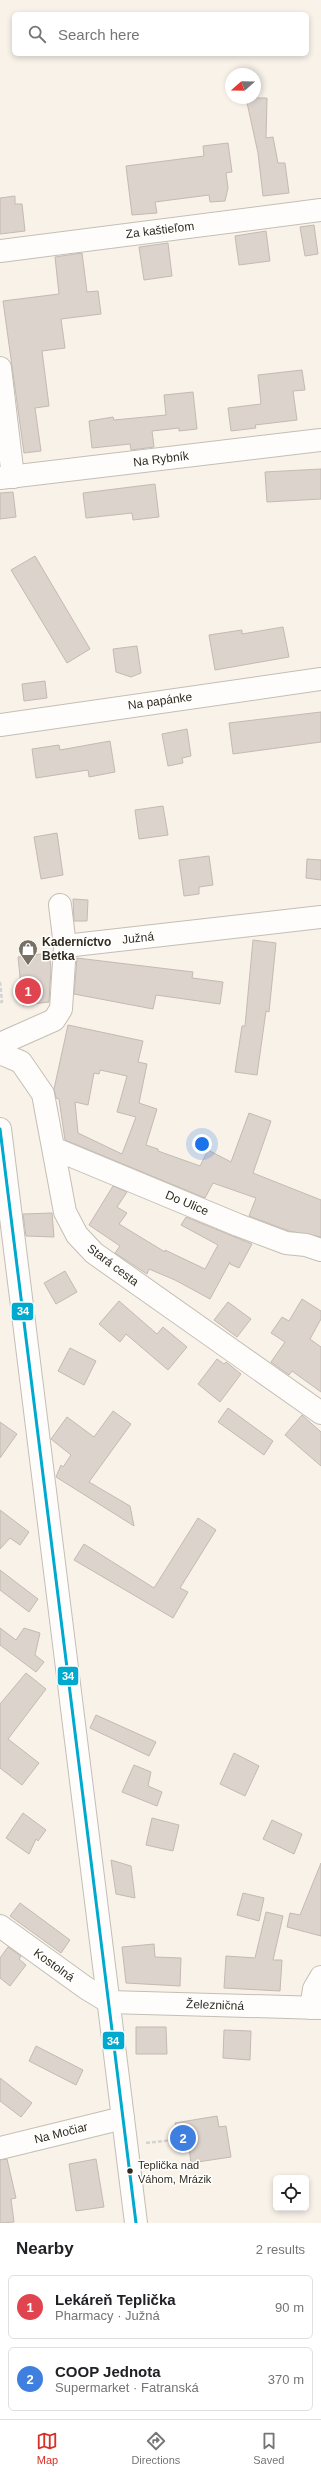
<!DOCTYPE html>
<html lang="en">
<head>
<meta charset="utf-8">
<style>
  :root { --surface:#fff; --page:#f6f6f6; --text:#202124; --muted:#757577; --line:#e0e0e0; --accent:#d93025 }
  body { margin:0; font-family:Arial,sans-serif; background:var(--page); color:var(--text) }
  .controls { position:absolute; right:12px; bottom:12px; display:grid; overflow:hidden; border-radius:6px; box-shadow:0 2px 6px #0003 }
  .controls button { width:36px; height:36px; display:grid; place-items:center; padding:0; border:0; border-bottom:1px solid var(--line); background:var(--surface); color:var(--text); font:20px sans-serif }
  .compass { position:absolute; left:225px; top:68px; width:36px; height:36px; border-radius:50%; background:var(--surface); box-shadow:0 2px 6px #0003; rotate:250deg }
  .you { position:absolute; left:202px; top:1144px; width:14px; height:14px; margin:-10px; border:3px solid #fff; border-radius:50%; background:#1a73e8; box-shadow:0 0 0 6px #1a73e833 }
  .badge { display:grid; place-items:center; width:26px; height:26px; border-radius:50%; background:var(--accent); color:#fff; font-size:13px; font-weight:700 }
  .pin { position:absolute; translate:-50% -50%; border:2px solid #fff; box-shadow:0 1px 4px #0006 }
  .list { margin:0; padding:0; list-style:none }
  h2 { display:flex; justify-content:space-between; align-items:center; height:52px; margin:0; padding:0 16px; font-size:17px }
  h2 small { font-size:13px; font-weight:400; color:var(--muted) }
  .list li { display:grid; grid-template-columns:26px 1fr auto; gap:12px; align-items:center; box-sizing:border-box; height:64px; margin:0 8px 8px; padding:0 8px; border:1px solid var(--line); border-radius:6px }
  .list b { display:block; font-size:15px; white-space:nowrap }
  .list p { margin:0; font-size:13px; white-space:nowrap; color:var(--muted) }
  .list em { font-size:13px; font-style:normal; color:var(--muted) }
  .icon { flex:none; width:22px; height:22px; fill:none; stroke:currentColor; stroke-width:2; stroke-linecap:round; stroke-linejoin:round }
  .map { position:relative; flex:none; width:321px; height:2223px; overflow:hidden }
  .search { position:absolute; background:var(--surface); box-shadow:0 2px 6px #0003; left:12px; right:12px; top:12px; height:44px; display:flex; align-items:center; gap:10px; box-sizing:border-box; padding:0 14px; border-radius:6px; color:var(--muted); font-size:15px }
  .sheet { height:196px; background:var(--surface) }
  nav { display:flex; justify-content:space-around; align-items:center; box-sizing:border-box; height:56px; border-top:1px solid var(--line); background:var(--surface); font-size:11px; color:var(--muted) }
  nav a { display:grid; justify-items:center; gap:2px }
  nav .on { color:var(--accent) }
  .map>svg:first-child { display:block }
  .building { fill:#dcd3cc; stroke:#c4bab4; fill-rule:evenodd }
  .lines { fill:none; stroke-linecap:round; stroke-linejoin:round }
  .minor-casing { stroke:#c4beb4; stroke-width:24 }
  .major-casing { stroke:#c4beb4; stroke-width:24 }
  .path { stroke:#d5d3d0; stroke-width:2.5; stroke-dasharray:4 2; stroke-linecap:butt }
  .minor { stroke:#fefdfc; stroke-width:22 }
  .major { stroke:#fefdfc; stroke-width:22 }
  .bus-1-casing { stroke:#fff; stroke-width:6 }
  .bus-1 { stroke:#00a9ce; stroke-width:3 }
  .bus-dot { fill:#322b1f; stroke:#fff; stroke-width:1.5 }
  .labels { text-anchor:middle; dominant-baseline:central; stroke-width:3; stroke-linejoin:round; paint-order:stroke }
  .bus-label { font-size:11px; fill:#322b1f; stroke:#fff; text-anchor:start }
  .street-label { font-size:12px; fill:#322b1f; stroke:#fff }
  .poi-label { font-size:12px; font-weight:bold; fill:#322b1f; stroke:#fff; text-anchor:start }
  .line-badge { stroke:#fff; stroke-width:1.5 }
  .badge-label { font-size:11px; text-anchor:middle; font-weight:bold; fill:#fff }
</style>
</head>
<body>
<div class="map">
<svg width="321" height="2223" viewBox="0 0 321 2223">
  <rect width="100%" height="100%" fill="#f8f2e8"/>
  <g class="building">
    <polygon points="246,98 267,98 266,138 273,137 278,163 285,163 289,193 263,196 258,153"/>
    <polygon points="228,143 232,172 226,173 228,188 225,201 210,202 209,195 155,202 157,213 132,215 126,166 204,156 203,146"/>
    <polygon points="15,196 15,204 22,204 25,231 0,234 0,198"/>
    <polygon points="314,225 318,254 305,256 300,227"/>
    <polygon points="266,231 270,261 239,265 235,236"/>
    <polygon points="168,243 172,276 144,280 139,247"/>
    <polygon points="82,253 87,292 98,291 101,314 61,319 65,348 42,351 49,406 35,408 41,451 24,453 3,301 59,294 55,257"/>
    <polygon points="302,370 305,390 293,391 297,420 255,425 256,428 231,431 228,408 261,404 258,375"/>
    <polygon points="193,392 197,429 179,431 179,428 152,431 154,447 131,450 130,444 92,448 89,421 113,417 114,420 166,415 164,395"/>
    <polygon points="321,469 321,499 267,502 265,472"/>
    <polygon points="155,484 159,517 133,520 132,513 86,518 83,493"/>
    <polygon points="13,492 16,517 0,519 0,493"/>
    <polygon points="35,556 90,649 67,663 11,570"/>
    <polygon points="283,627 289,657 215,670 209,635 242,630 242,634"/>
    <polygon points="137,646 141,673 131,677 116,672 113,649"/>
    <polygon points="45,681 47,698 24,701 22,684"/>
    <polygon points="321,712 321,742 233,754 229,723"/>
    <polygon points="187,729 191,756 182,758 183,763 168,766 162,734"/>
    <polygon points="110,741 115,772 89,777 88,770 36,778 32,749 59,745 60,750"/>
    <polygon points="163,806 168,835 139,839 135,810"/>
    <polygon points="57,833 63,875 41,879 34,837"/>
    <polygon points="209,856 213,885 199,887 199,894 184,896 179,860"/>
    <polygon points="307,859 321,860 321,880 306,878"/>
    <polygon points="73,899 88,900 87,921 74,921"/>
    <polygon points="253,940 276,943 269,1012 266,1011 257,1075 235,1072 242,1026 245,1026"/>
    <polygon points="49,953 51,968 49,1002 23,1005 18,957"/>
    <polygon points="77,958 193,972 192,978 223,982 220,1004 156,995 153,1009 74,994"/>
    <path d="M68 1025 143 1041 138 1062 147 1064 139 1103 157 1109 146 1145 158 1149V1151L200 1166 208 1150 231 1162 249 1113 271 1121 253 1173 321 1200V1237L289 1231 249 1216 256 1198 213 1183 205 1198 65 1140 59 1099 56 1098 54 1089ZM100 1070 127 1076 117 1112 136 1117 122 1154 78 1133 75 1102 88 1105 94 1073 99 1074Z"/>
    <polygon points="113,1186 127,1192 117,1207 127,1213 119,1224 165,1252 165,1250 205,1269 218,1245 181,1225 186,1217 252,1244 239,1268 230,1264 230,1262 210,1299 175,1280 149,1269 147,1274 115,1253 120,1246 89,1225"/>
    <polygon points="52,1213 54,1237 26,1236 23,1214"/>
    <polygon points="65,1271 77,1292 56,1304 44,1283"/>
    <polygon points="302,1299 321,1311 321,1319 310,1339 321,1347 321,1392 292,1371 289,1375 271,1362 285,1342 271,1333 282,1317 289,1321"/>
    <polygon points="119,1301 157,1334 163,1327 187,1347 168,1370 126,1334 120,1342 99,1324"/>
    <polygon points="228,1302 251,1319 237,1337 214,1320"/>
    <polygon points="70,1348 96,1361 84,1385 58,1371"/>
    <polygon points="217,1359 224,1364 226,1362 241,1374 220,1402 198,1384"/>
    <polygon points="228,1408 273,1441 264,1455 218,1422"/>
    <polygon points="113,1411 131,1424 89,1482 130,1506 134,1526 56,1477 61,1465 63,1467 71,1455 51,1439 67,1417 94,1437"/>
    <polygon points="302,1415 321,1432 321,1466 285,1435"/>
    <polygon points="0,1422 17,1434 0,1458"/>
    <polygon points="0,1510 29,1532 20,1545 10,1538 0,1549"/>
    <polygon points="198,1518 216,1530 180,1588 188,1592 173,1618 74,1560 84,1544 154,1588"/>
    <polygon points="0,1570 38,1599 29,1612 0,1590"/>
    <polygon points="0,1628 16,1640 24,1628 40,1633 35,1655 44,1662 36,1672 0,1645"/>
    <polygon points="26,1673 46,1689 8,1739 39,1763 22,1785 0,1768 0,1704"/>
    <polygon points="96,1715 156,1742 149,1756 90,1728"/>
    <polygon points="234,1753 259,1766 245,1796 220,1784"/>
    <polygon points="134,1765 151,1772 148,1786 162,1792 157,1806 122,1792"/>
    <polygon points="23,1813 46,1830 38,1841 36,1839 29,1854 6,1838"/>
    <polygon points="152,1818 179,1825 173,1851 146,1845"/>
    <polygon points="272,1820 302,1834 294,1854 263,1839"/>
    <polygon points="111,1860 131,1866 135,1898 116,1894"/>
    <polygon points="321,1863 321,1936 287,1927 290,1913 300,1915"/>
    <polygon points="243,1893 264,1898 259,1921 237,1915"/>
    <polygon points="20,1903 70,1940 61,1953 10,1916"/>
    <polygon points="266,1912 283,1916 273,1960 282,1960 280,1991 224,1988 226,1956 255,1958"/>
    <polygon points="154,1944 155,1957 181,1958 180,1986 126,1983 122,1947"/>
    <polygon points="8,1947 21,1956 19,1959 26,1965 10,1986 0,1978 0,1958"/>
    <polygon points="136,2027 166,2027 167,2054 136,2054"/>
    <polygon points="224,2030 251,2031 250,2060 223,2058"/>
    <polygon points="36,2046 83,2070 76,2085 29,2061"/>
    <polygon points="0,2078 32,2103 21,2117 0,2101"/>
    <polygon points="217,2116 219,2127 226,2126 231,2157 191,2163 188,2140 178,2141 175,2123"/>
    <polygon points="7,2159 16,2198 11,2199 14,2222 0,2223 0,2160"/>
    <polygon points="96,2159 104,2207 76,2211 69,2164"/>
  </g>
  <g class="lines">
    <defs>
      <g id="minor">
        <polyline points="0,251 321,210"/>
        <polyline points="0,368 13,477"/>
        <polyline points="0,478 321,440"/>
        <polyline points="0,725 321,679"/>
        <polyline points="60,905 65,946"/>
        <polyline points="0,1044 54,1020 61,1009 65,946 321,917"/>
        <polyline points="0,1053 21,1062 43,1094 65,1212 77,1235 94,1253 321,1413"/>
        <polyline points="55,1149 238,1225 286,1243 306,1245 321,1250"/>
        <polyline points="0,1926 86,1988 109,2002 321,2008"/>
        <polyline points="311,2008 314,1989 321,1977"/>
        <polyline points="0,2148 123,2118"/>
      </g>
      <polyline id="major" points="0,1129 136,2223"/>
    </defs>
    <use href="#minor" class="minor-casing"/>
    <use href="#major" class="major-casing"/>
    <g class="path">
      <polyline points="0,982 2,1002 0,1002"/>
      <polyline points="146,2143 173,2140"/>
    </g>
    <use href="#minor" class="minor"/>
    <use href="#major" class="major"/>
    <defs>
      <polyline id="bus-1" points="0,1129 136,2223"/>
    </defs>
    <use href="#bus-1" class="bus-1-casing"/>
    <use href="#bus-1" class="bus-1"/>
  </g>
  <defs>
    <symbol id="shop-pin" viewBox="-11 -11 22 30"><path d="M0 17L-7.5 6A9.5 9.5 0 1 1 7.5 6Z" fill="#777165" stroke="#fff"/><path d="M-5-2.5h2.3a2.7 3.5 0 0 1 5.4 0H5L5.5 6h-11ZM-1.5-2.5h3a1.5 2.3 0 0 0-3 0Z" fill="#fff"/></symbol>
  </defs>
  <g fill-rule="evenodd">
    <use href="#shop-pin" x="17" y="938" width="22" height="30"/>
  </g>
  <circle class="bus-dot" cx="130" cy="2171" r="3.5"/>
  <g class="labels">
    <g class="bus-label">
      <text x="138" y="2165">Teplička nad<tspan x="138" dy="14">Váhom, Mrázik</tspan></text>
    </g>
    <g class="street-label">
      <text transform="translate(160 230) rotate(-7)">Za kaštieľom</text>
      <text transform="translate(161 459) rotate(-7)">Na Rybník</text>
      <text transform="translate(160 701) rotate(-8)">Na papánke</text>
      <text transform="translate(138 938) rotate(-6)">Južná</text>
      <text transform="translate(187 1203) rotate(23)">Do Ulice</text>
      <text transform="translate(113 1265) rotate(37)">Stará cesta</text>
      <text transform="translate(54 1965) rotate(36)">Kostolná</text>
      <text transform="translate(215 2005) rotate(2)">Železničná</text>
      <text transform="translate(61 2133) rotate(-14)">Na Močiar</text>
    </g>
    <g class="poi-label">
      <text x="42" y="942">Kaderníctvo<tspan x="42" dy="14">Betka</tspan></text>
    </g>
  </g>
  <g class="line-badge">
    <rect x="11" y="1302" width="23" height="19" rx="4" fill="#00a9ce"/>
    <rect x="57" y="1666" width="22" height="20" rx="4" fill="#00a9ce"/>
    <rect x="102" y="2031" width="23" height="19" rx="4" fill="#00a9ce"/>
  </g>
  <g class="badge-label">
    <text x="23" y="1315">34</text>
    <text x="68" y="1680">34</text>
    <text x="113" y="2045">34</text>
  </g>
</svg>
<div class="controls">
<button><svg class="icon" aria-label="locate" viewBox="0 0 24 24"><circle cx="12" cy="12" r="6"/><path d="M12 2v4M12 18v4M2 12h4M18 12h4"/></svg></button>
</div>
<svg class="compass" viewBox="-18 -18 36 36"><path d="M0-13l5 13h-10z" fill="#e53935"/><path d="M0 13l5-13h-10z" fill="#757577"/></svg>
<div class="you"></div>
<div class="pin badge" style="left:28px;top:991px;background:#e0444e">1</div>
<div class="pin badge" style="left:183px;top:2138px;background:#3f7fe0">2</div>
<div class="search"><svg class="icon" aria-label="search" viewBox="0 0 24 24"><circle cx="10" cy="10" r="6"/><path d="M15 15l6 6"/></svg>Search here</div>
</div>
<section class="sheet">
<h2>Nearby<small>2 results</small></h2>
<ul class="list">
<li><span class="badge" style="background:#e0444e">1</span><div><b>Lekáreň Teplička</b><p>Pharmacy · Južná</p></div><em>90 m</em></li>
<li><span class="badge" style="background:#3f7fe0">2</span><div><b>COOP Jednota</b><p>Supermarket · Fatranská</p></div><em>370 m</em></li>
</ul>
</section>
<nav>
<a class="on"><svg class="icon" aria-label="map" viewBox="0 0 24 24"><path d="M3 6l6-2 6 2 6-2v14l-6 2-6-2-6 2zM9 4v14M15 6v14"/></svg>Map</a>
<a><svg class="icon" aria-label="directions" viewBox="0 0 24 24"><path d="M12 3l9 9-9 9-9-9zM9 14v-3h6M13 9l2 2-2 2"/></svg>Directions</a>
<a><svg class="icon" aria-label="saved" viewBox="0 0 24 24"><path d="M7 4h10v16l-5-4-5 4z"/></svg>Saved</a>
</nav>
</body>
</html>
